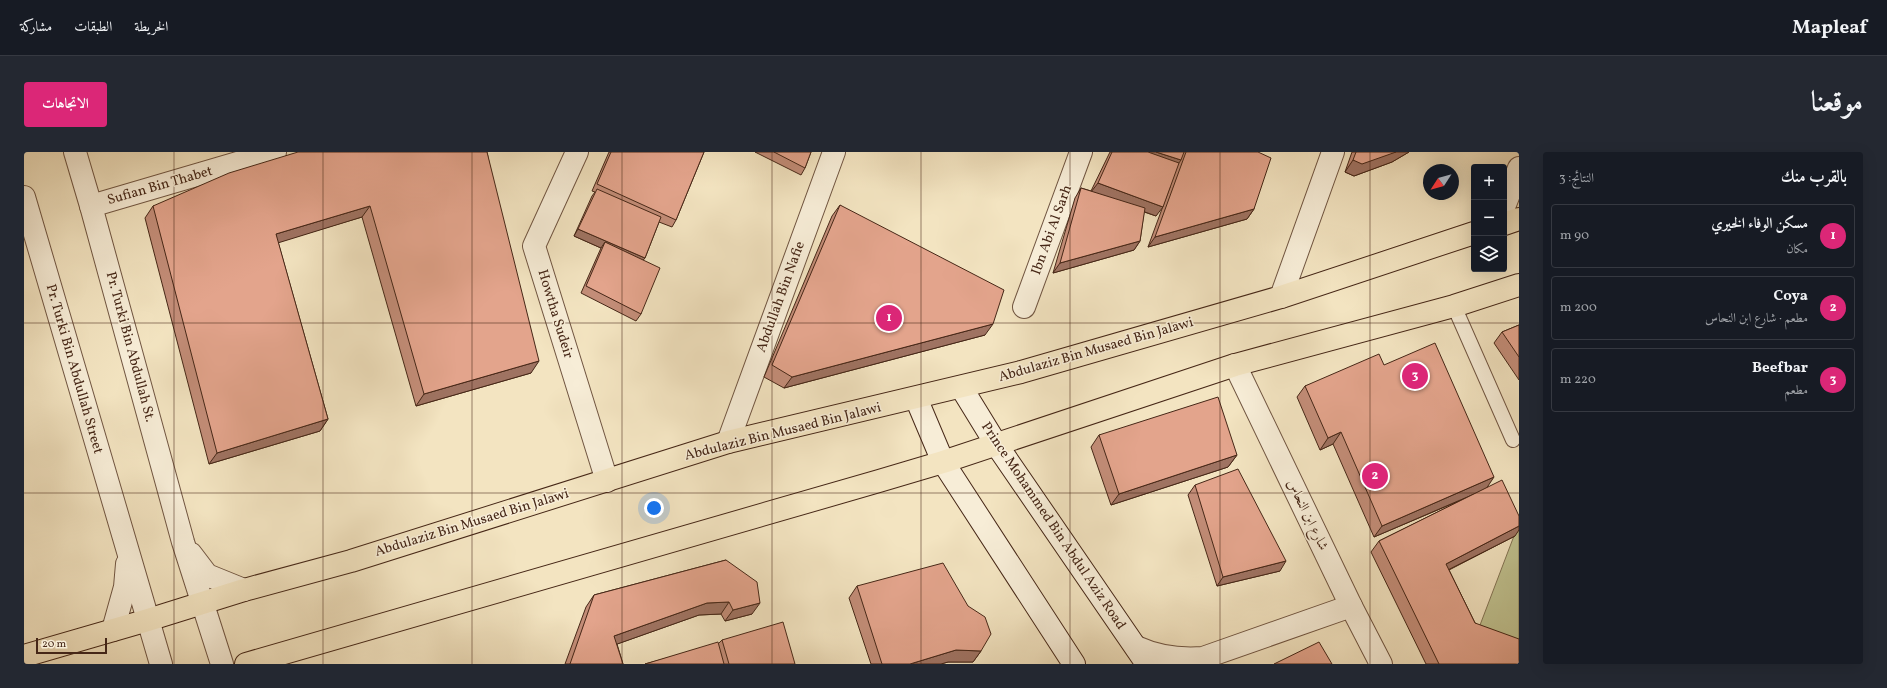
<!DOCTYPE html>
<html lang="ar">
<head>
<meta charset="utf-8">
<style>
  :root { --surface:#171b24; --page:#242831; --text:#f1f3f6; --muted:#9ea1a6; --line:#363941; --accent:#db2777 }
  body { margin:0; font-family:Vollkorn,Amiri,serif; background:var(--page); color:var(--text); direction:rtl }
  .controls { position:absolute; right:12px; top:12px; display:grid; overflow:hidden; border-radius:4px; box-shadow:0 4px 16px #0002 }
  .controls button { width:36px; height:36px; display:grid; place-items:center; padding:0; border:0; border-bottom:1px solid var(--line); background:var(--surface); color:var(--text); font:20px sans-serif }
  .compass { position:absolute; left:1399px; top:12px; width:36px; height:36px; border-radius:50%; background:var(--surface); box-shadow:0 4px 16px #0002; rotate:234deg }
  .scale { position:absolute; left:12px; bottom:10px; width:71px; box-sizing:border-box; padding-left:4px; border:2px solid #462717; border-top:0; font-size:11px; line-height:14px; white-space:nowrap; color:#462717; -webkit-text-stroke:3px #f7edd7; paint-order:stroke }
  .you { position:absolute; left:630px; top:356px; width:14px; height:14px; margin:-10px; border:3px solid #fff; border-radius:50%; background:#1a73e8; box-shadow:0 0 0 6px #1a73e833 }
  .badge { display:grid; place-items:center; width:26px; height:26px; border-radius:50%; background:var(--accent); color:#fff; font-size:13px; font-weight:700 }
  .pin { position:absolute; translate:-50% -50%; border:2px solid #fff; box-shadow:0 1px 4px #0006 }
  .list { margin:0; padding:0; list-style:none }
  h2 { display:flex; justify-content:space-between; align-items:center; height:52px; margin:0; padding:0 16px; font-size:17px }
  h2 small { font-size:13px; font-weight:400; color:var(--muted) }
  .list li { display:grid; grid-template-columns:26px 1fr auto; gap:12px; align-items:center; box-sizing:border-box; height:64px; margin:0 8px 8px; padding:0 8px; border:1px solid var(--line); border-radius:4px }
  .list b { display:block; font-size:15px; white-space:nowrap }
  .list p { margin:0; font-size:13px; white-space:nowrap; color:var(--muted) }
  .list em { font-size:13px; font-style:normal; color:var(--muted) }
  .icon { flex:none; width:22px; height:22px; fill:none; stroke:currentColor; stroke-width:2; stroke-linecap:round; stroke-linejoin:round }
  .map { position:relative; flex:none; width:1495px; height:512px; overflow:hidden; direction:ltr; border-radius:4px }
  header { display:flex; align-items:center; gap:24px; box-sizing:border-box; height:56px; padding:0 20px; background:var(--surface); border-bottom:1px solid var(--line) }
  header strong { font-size:19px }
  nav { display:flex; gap:22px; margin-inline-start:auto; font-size:14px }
  .intro { display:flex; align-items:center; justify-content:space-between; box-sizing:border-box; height:96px; padding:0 24px }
  h1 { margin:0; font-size:28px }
  .button { padding:10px 18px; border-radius:4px; background:var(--accent); color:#fff; font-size:14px; font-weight:700 }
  main { display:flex; gap:24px; padding:0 24px }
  aside { flex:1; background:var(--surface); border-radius:4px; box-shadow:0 4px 16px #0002 }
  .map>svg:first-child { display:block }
  .green { fill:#c0c290; stroke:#837454 }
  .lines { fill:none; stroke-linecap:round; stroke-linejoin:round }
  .service-casing { stroke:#715642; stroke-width:16 }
  .minor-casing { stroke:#715642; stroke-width:24 }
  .secondary-casing { stroke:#462717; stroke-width:24 }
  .primary-casing { stroke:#462717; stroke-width:24 }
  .service { stroke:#f7edd7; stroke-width:14 }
  .minor { stroke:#f7edd7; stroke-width:22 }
  .secondary { stroke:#f7edd7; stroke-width:22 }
  .primary { stroke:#f3e4c1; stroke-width:22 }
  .wall { fill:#c38d78; stroke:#462717 }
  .shaded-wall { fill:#9f7362; stroke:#462717 }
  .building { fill:#e3a48c; stroke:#462717 }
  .grid { fill:none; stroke:#462717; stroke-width:1; stroke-opacity:0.55 }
  .labels { text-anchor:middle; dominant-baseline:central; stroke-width:3; stroke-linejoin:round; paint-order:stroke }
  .street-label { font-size:14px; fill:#462717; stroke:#f7edd7 }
</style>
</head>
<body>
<header>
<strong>Mapleaf</strong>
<nav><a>الخريطة</a><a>الطبقات</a><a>مشاركة</a></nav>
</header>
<div class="intro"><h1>موقعنا</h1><a class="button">الاتجاهات</a></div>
<main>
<aside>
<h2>بالقرب منك<small>النتائج: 3</small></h2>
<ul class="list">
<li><span class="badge">1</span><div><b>مسكن الوفاء الخيري</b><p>مكان</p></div><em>90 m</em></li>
<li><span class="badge">2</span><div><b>Coya</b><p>مطعم · شارع ابن النحاس</p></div><em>200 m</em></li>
<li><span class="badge">3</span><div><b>Beefbar</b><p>مطعم</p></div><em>220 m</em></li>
</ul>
</aside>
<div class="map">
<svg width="1495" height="512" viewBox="0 0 1495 512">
  <rect width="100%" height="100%" fill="#f3e4c1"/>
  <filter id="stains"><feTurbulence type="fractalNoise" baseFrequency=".005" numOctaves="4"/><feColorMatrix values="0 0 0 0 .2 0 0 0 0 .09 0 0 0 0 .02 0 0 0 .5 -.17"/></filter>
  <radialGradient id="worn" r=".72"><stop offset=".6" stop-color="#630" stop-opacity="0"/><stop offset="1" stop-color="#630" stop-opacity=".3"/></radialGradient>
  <polygon class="green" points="1493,376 1495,377 1495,497 1453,481"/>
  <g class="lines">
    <defs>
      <polyline id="service" points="1430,154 1489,288"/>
      <g id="minor">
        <polyline points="51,0 67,54 159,390 198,512"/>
        <polyline points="553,0 510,94 583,329"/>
        <polyline points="0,45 137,512"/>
        <polyline points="67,54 251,0"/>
        <polyline points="1480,55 1495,16"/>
        <polyline points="1257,145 1309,0"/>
        <polyline points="1000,155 1057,0"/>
        <polyline points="1211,213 1327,454 1357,512"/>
        <polyline points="704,290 810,0"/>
        <polyline points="167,402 183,423 220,438"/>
        <polyline points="89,478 101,435 103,412"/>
        <path d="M1112 495C1134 505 1154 508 1179 506L1327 454"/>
      </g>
      <g id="secondary">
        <polyline points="937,235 972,292 1123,512"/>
        <polyline points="892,246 919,310 1050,512"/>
      </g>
      <g id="primary">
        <polyline points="1480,72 1495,67"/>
        <polyline points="0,504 124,468 220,438 327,409 704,290 997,220 1257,145 1450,81"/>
        <polyline points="222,512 855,329 919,310 1211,213 1430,154 1495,133"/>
      </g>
    </defs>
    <use href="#service" class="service-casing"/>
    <use href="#minor" class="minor-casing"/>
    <use href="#secondary" class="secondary-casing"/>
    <use href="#primary" class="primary-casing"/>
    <use href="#service" class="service"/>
    <use href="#minor" class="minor"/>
    <use href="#secondary" class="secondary"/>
    <use href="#primary" class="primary"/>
  </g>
  <g class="wall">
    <polygon points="463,0 507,221 392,254 338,65 254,90 304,267 296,279 185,312 121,66 129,54"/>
    <polygon points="585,0 680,0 652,68 648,75 635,70 621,106 619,108 617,162 612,169 557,141 577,96 550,84 568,44 571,40 568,39"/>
    <polygon points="731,0 787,0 781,16 777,23"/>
    <polygon points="1086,0 1234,0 1230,57 1223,67 1124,95 1146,35 1132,64 1120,60 1116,89 1110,98 1029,121 1051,46 1057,36 1067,39"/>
    <polygon points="1328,0 1385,0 1368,10 1330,24 1321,20"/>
    <polygon points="816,53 961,183 760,236 740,225 808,64"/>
    <polygon points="1495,173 1495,228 1470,191 1478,180"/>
    <polygon points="1360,213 1463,335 1491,384 1425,418 1451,471 1495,512 1402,512 1347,400 1355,389 1442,346 1350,385 1309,292 1296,298 1273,245 1281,234"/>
    <polygon points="1075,283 1213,303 1204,315 1087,353 1067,295"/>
    <polygon points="1171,333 1256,419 1193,434 1164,343"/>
    <polygon points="702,408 728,462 701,469 697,462 675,463 593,492 599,512 541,512 562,455 570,443"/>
    <polygon points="833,434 944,454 957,499 949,510 924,510 917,512 847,512 825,446"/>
    <polygon points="698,488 771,512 621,512 694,492"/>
  </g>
  <g class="shaded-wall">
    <polygon points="1097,0 1132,0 1157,8 1150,18"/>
    <polygon points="1372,0 1385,0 1368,10 1330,24 1321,20 1329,8"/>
    <polygon points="1074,31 1139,55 1132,64 1067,40"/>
    <polygon points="346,54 338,65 244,94 252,82"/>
    <polygon points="1230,57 1223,67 1124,95 1131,85"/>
    <polygon points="554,77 621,106 616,112 581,90 577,96 550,84"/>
    <polygon points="1116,89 1110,98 1029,121 1036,111"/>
    <polygon points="969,172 961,183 760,236 768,225"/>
    <polygon points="515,209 507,221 392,254 400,242"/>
    <polygon points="304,267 296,279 185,312 193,301"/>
    <polygon points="1317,280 1309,292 1296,298 1304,286"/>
    <polygon points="1213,303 1204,315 1087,353 1095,342"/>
    <polygon points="1470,325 1462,337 1350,385 1358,374"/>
    <polygon points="1495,374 1495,378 1491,384 1414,423 1422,412"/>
    <polygon points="1262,409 1256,419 1193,434 1199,425"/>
    <polygon points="705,450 697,462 675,463 582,496 590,484 683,451"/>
    <polygon points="736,451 728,462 701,469 709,458"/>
    <polygon points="932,498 957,499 949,510 924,510 917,512 886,512"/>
  </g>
  <g class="building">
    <polygon points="274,0 463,0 515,209 400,242 346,54 252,82 304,267 193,301 129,54 205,21"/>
    <polygon points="587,0 680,0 652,68 573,32"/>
    <polygon points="750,0 787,0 781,16"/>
    <polygon points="1088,0 1124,0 1155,11 1139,55 1074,31"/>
    <polygon points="1132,0 1160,0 1157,8"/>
    <polygon points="1162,0 1234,0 1247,6 1230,57 1131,85"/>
    <polygon points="1332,0 1372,0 1338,12 1329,8"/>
    <polygon points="1057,36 1121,56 1116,89 1036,111"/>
    <polygon points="573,37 637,65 621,106 554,77"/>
    <polygon points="816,53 980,138 969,172 768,225 748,213"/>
    <polygon points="581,90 636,116 617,162 562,134"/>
    <polygon points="1495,173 1495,205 1478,180"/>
    <polygon points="1411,191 1470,325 1358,374 1317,280 1304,286 1281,234 1355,202 1360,213"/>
    <polygon points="1194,245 1213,303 1095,342 1075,283"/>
    <polygon points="1214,317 1262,409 1199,425 1171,333"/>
    <polygon points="1478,328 1495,364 1495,374 1422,412 1451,471 1495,487 1495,512 1415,512 1355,389"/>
    <polygon points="702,408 733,430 736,451 709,458 705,450 683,451 590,484 599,512 546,512 570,443"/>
    <polygon points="919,411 944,454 961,465 967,482 957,499 932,498 886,512 858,512 833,434"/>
    <polygon points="759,470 771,512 705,512 698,488"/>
    <polygon points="694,490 700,512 621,512"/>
    <polygon points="1295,490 1308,512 1250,512"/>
  </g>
  <path class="grid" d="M150 0V512M299 0V512M448 0V512M598 0V512M748 0V512M897 0V512M1046 0V512M1196 0V512M1346 0V512M0 171H1495M0 341H1495"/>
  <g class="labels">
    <g class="street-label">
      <text transform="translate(136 34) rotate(-16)">Sufian Bin Thabet</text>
      <text transform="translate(1028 78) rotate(-70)">Ibn Abi Al Sarh</text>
      <text transform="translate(757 145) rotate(-70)">Abdullah Bin Nafie</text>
      <text transform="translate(531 162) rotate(73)">Howtha Sudeir</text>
      <text transform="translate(106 195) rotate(75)">Pr. Turki Bin Abdullah St.</text>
      <text transform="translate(1072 198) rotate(-16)">Abdulaziz Bin Musaed Bin Jalawi</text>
      <text transform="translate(50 217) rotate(74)">Pr. Turki Bin Abdullah Street</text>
      <text transform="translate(759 280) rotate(-14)">Abdulaziz Bin Musaed Bin Jalawi</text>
      <text transform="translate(1283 363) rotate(64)">شارع ابن النحاس</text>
      <text transform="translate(448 371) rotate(-17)">Abdulaziz Bin Musaed Bin Jalawi</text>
      <text transform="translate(1029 374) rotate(56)">Prince Mohammed Bin Abdul Aziz Road</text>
    </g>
  </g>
  <rect width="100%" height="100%" filter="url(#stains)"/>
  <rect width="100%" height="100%" fill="url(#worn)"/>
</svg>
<div class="controls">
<button>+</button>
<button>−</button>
<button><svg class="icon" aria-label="layers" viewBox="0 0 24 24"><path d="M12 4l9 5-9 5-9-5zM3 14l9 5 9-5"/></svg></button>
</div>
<svg class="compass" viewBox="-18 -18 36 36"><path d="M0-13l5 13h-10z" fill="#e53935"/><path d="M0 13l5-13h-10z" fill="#9ea1a6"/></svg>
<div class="scale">20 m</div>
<div class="you"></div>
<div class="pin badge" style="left:865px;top:166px">1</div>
<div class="pin badge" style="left:1351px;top:324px">2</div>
<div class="pin badge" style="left:1391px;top:224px">3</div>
</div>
</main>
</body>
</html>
